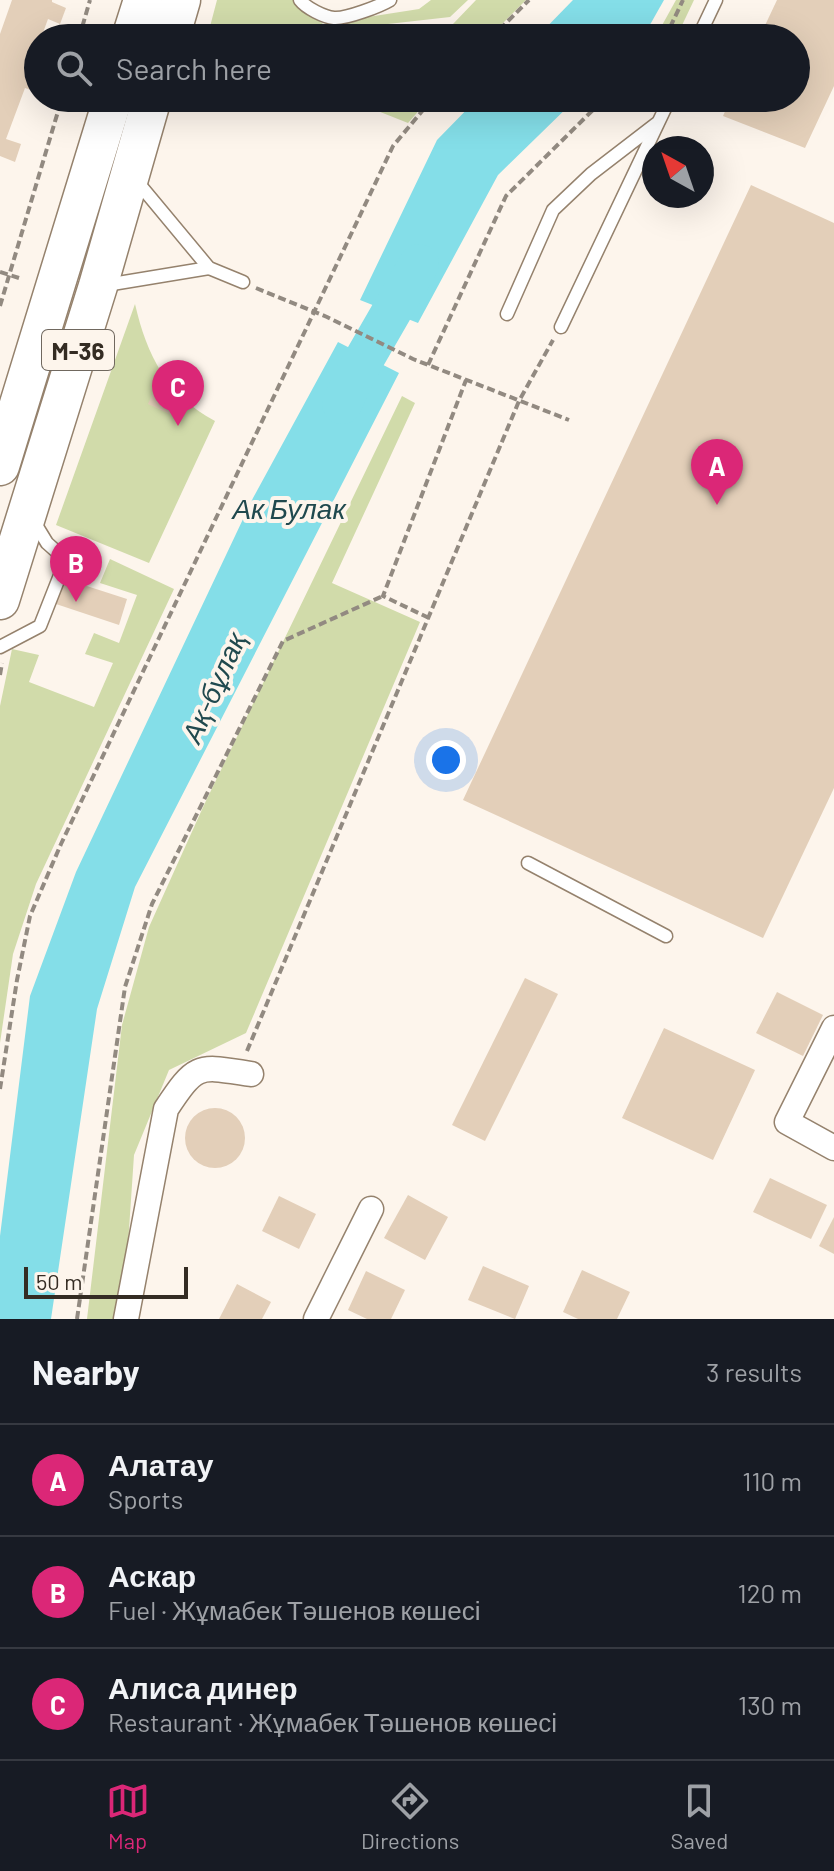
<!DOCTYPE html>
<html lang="en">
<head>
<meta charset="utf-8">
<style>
  :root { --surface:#171b24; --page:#20242c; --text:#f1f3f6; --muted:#9ea1a6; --line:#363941; --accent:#db2777 }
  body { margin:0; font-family:Barlow,sans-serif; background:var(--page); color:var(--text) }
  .compass { position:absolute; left:642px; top:136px; width:72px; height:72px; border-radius:50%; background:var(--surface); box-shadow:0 8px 32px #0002; rotate:320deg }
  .scale { position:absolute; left:24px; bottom:20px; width:164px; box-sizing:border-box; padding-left:8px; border:4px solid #342c23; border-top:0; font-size:22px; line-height:28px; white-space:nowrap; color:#342c23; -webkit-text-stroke:6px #fdf5ec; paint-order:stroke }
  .you { position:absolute; left:446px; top:760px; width:28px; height:28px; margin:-20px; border:6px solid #fff; border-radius:50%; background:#1a73e8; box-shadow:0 0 0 12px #1a73e833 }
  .badge { display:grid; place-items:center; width:52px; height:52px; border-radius:50%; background:var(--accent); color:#fff; font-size:26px; font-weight:700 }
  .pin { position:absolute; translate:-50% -66px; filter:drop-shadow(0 2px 4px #0008) }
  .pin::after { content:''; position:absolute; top:42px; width:28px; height:24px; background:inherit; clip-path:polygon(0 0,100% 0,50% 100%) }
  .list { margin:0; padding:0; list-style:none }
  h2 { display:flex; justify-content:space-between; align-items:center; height:104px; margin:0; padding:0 32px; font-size:34px }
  h2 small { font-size:26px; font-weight:400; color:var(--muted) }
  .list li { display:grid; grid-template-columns:52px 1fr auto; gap:24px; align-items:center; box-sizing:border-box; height:112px; padding:0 32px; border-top:2px solid var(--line) }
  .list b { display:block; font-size:30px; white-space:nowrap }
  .list p { margin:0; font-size:26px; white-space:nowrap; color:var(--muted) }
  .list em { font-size:26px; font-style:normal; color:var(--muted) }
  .icon { flex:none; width:44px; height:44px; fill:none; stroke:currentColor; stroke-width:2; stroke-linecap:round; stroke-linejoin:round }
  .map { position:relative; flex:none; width:834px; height:1319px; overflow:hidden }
  .search { position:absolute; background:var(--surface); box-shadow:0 8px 32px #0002; left:24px; right:24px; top:24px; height:88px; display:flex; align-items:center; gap:20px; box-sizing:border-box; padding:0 28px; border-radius:44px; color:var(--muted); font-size:30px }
  .sheet { height:440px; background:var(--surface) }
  nav { display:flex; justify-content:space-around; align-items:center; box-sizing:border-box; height:112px; border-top:2px solid var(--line); background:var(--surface); font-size:22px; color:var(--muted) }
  nav a { display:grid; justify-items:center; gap:4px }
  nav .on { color:var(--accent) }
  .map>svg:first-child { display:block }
  .green { fill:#d1dbaa }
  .water { fill:#84dee8 }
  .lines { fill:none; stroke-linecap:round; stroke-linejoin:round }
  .river { stroke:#84dee8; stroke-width:40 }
  .building { fill:#e3cfb9 }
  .lane-casing { stroke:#95826d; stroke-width:15 }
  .street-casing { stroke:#95826d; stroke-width:27 }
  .primary-casing { stroke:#95826d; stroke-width:41 }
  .path { stroke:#928a81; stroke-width:4; stroke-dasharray:8 4; stroke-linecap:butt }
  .lane { stroke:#fff; stroke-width:12 }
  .street { stroke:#fff; stroke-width:24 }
  .primary { stroke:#fff; stroke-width:38 }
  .labels { text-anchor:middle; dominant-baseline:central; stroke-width:8; stroke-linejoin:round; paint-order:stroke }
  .shield { fill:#fdf5ec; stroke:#70685f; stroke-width:2 }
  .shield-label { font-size:24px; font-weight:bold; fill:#342c23 }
  .water-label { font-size:28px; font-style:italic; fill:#20494e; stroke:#fdf5ec }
</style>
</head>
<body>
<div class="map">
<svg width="834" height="1319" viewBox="0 0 834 1319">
  <rect width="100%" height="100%" fill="#fdf5ec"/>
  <g class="green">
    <polygon points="217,0 300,0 323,24 419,9 431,0 468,0 450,17 264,38 207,38"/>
    <polygon points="476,0 526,0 488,38 330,38 453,24"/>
    <polygon points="676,0 694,0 676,38 655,38"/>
    <polygon points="340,98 430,98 408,123 355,102"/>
    <path d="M135 304C147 356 167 395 215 421L149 563 56 525Z"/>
    <polygon points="402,396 415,403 332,583 420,622 246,1033 169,1070 134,1155 123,1319 87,1319 122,1025 149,927 204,805"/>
    <polygon points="110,559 174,589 36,884 13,954 0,1043 0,706 12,649 39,655 29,682 94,707 113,663 85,654 94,633 119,643 137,595 100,583"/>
  </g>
  <g class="water">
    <polygon points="573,0 664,0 647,30 639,38 536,38"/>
    <polygon points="478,98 577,98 498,175 418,323 360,300 437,140"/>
    <polygon points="338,342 399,373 135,887 97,1009 51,1319 0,1319 0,1236 30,996 76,872 253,498"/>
  </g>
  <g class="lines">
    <polyline class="river" points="342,404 355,375 419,264"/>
  </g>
  <g class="building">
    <polygon points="12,0 52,0 52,2 66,8 60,24 48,19 41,38 38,38 38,47 31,65 38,68 38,90 37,92 25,88 6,139 21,144 15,162 0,156 0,34"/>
    <polygon points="777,0 834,0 834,86 805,148 723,116 731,98 796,98 796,38 759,38"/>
    <polygon points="751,185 834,223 834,788 763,938 463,800"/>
    <polygon points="159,379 192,395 180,419 148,404"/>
    <polygon points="62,578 127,599 119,625 53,603"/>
    <polygon points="525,978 558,994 485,1141 452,1125"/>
    <polygon points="777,992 823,1015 803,1056 756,1033"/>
    <polygon points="664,1028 755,1070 713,1160 622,1118"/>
    <circle cx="215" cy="1138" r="30"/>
    <polygon points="770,1178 827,1205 811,1239 753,1212"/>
    <polygon points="408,1195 448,1217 425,1260 384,1238"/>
    <polygon points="279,1196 316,1214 299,1249 262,1231"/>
    <polygon points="834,1217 834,1254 819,1246"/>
    <polygon points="483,1266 529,1286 515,1319 468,1300"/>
    <polygon points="582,1270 630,1292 617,1319 578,1319 563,1312"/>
    <polygon points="366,1271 405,1290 391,1319 367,1319 348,1310"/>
    <polygon points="237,1284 271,1302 262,1319 219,1319"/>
  </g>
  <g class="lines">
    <defs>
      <g id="lane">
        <path d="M300 0C306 8 324 17 334 18 346 19 380 6 390 0"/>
        <polyline points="698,38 716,0"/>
        <polyline points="135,179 209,268 243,282"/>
        <polyline points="106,285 209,268"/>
        <polyline points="507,314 553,210 591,174 656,124"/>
        <polyline points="561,327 670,98"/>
        <polyline points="0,647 40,626 66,560 47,543 33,520"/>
        <polyline points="528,863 666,936"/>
      </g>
      <g id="street">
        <polyline points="834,1028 787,1122 834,1148"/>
        <path d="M126 1319 166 1109C197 1062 198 1066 251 1074"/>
        <polyline points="316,1319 371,1209"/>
      </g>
      <g id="primary">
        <polyline points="131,38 143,0"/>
        <polyline points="170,38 181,0"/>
        <polyline points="0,466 113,98"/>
        <polyline points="0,600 98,286 152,98"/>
      </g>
    </defs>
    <use href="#lane" class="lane-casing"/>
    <use href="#street" class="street-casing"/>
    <use href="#primary" class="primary-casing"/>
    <g class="path">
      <polyline points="79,38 90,0"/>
      <polyline points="491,38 529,0"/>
      <polyline points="665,38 683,0"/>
      <polyline points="0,272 19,278"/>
      <polyline points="256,288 327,317 413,359 569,420"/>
      <polyline points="0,306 62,98"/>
      <polyline points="428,365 506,196 605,98"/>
      <polyline points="429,618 383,596 466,380"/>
      <polyline points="0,675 2,663"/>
      <polyline points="247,1051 519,401 553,340"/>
      <polyline points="0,1089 17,980 30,916 61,844 393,146 433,98"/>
      <polyline points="77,1319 125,987 152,904 283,641 383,596"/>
    </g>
    <use href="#lane" class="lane"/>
    <use href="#street" class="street"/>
    <use href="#primary" class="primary"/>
  </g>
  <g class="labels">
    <rect class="shield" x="42" y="330" width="72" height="40" rx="6"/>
    <g class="shield-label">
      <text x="78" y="350">M-36</text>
    </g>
    <g class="water-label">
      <text x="289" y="508">Ак Булак</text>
      <text transform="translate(213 687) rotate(-66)">Ақ-бұлақ</text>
    </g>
  </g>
</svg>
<svg class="compass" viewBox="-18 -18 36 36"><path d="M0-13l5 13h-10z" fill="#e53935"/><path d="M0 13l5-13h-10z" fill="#9ea1a6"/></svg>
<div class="scale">50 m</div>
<div class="you"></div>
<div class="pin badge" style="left:717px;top:505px">A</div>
<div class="pin badge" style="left:76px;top:602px">B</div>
<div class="pin badge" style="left:178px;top:426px">C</div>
<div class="search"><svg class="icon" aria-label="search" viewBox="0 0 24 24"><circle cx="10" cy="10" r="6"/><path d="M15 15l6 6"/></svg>Search here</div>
</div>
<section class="sheet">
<h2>Nearby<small>3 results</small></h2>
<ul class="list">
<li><span class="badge">A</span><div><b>Алатау</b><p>Sports</p></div><em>110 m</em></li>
<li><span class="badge">B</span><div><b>Аскар</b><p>Fuel · Жұмабек Тәшенов көшесі</p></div><em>120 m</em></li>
<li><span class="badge">C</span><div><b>Алиса динер</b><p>Restaurant · Жұмабек Тәшенов көшесі</p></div><em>130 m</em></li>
</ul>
</section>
<nav>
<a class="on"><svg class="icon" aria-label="map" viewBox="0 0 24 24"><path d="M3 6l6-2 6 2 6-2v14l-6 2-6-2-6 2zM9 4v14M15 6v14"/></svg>Map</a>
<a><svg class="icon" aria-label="directions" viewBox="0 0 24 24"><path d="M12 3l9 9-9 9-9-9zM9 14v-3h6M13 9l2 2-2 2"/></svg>Directions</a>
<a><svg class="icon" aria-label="saved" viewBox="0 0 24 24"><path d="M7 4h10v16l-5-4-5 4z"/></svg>Saved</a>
</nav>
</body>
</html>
